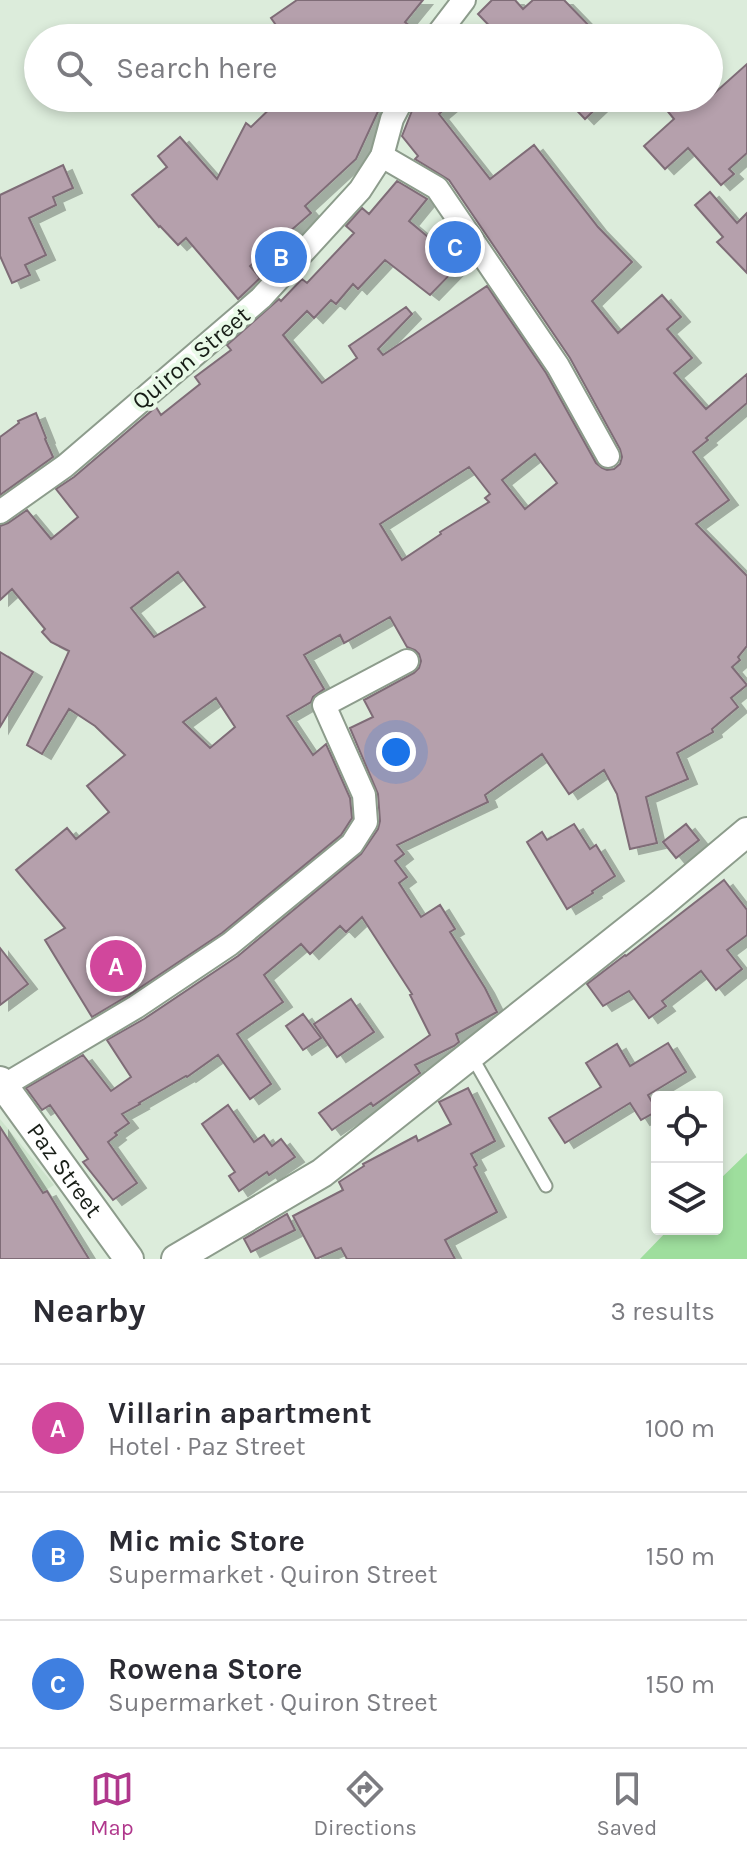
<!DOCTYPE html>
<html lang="en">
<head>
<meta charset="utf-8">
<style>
  :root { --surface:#fff; --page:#f7f7f7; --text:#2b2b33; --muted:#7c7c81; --line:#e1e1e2; --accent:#b0378c }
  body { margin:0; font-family:Karla,sans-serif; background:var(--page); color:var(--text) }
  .controls { position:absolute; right:24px; bottom:24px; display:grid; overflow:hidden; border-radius:8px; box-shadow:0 4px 12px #0003 }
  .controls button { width:72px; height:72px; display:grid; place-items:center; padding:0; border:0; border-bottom:2px solid var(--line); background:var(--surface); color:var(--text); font:40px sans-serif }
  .you { position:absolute; left:396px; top:752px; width:28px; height:28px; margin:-20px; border:6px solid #fff; border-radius:50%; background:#1a73e8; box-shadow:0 0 0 12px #1a73e833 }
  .badge { display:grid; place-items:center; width:52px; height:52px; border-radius:50%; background:var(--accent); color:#fff; font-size:26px; font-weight:700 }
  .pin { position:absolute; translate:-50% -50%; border:4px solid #fff; box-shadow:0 2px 8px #0006 }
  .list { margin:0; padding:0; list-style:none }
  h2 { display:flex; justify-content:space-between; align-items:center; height:104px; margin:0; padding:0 32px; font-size:34px }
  h2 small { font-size:26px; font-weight:400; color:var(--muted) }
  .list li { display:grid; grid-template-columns:52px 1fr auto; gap:24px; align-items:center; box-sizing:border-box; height:128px; padding:0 32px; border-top:2px solid var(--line) }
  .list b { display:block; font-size:30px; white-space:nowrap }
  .list p { margin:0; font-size:26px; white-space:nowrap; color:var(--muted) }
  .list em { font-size:26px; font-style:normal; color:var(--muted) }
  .icon { flex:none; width:44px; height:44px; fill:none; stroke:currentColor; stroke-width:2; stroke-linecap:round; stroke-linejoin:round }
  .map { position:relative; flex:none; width:747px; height:1259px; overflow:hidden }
  .search { position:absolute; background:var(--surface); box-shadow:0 4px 12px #0003; left:24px; right:24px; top:24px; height:88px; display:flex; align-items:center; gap:20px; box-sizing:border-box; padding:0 28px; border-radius:44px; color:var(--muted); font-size:30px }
  .sheet { height:488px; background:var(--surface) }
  nav { display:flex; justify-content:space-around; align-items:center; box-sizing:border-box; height:112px; border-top:2px solid var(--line); background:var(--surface); font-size:22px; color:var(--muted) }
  nav a { display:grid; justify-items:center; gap:4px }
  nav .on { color:var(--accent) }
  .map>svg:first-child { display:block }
  .built { fill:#cde3cc }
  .water { fill:#9ede9d }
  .building { fill:#b5a0ac; stroke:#7f6c77; stroke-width:2; fill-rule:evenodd; filter:url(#shadow) }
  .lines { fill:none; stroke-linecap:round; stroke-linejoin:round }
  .service-casing { stroke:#8d9c8c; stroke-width:15 }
  .minor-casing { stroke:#8d9c8c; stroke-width:26 }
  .tertiary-casing { stroke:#8d9c8c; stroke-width:32 }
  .service { stroke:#fff; stroke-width:11 }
  .minor { stroke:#fff; stroke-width:22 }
  .tertiary { stroke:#fff; stroke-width:28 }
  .labels { text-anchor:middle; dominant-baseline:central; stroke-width:8; stroke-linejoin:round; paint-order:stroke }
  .street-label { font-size:24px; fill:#181e17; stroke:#e9fae8 }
</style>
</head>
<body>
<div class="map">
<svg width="747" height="1259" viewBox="0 0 747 1259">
  <defs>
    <filter id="shadow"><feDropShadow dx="9" dy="5" stdDeviation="0" flood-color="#0004"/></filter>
  </defs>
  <rect width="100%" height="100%" fill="#dcecdb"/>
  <polygon class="built" points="0,1119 54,1185 0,1219"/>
  <polygon class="water" points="747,1153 747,1259 640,1259 669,1229 717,1229 717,1182"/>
  <g class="building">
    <polygon points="297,0 423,0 405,22 421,35 421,38 285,38 271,18"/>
    <polygon points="492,0 515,0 523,9 533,0 564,0 601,38 501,38 478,14"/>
    <polygon points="747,64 747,153 729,169 734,174 721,185 688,148 665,169 644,146 674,119 657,98 709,98"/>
    <polygon points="281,98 387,98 381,110 380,107 356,159 305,206 311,213 250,266 260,278 238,299 186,238 178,245 160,226 159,227 132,195 167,167 158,156 180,137 217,179 246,123 251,127"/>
    <path d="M417 98H458L439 114 490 179 534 145 598 227 632 262 592 301 618 333 662 295 681 317 667 329 692 358 674 373 706 409 747 374V403L706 438 708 440 693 452 729 500 696 524 747 576V646L738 657 740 660 732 667 747 685 731 698 738 707 712 729 713 732 677 753 688 779 646 797 657 843 630 849 617 794 604 770 569 794 542 754 485 795 488 802 397 845 404 854 395 861 407 877 399 883 421 917 440 905 455 929 450 932 485 988 497 1012 456 1034 459 1042 454 1046 415 1065 420 1073 373 1106 371 1103 332 1130 319 1113 430 1035 410 995 412 994 362 917 346 932 340 926 310 954 301 944 264 975 283 1002 237 1034 271 1084 250 1099 218 1055 187 1077 186 1076 139 1103 140 1104 122 1114 129 1123 115 1133 117 1135 108 1142 137 1183 113 1200 83 1162 88 1159 50 1105 42 1110 26 1088 83 1055 111 1091 131 1077 107 1040 144 1019 238 956 361 854 378 829 380 821 378 794 350 728 373 717 364 700 414 673 419 668 421 661 419 654 415 650 407 647 390 617 344 643 340 635 304 655 324 689 313 697 311 702 287 716 313 755 326 744 350 798 352 818 341 835 222 933 129 995 92 1017 45 940 65 928 16 870 67 828 76 839 109 812 87 786 125 755 95 726 69 709 42 754 27 745 69 651 51 642 42 632 45 629 12 589 0 600V526L8 523 27 510 51 539 78 517 56 489 74 477 156 407 161 415 200 384 195 377 231 350 227 345 279 299 281 301 302 279 307 283 354 233 346 226 362 208 369 214 397 181 427 199 409 221 440 247 452 235 467 257 430 295 385 260 358 289 353 284 336 304 331 300 314 318 307 311 283 335 322 383 357 358 349 346 406 307 412 314 378 349 383 355 487 286 546 373 596 463 602 468 607 470 614 469 620 464 622 457 620 449 570 358 449 180 415 159 418 156 402 136ZM535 454 557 483 525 509 502 480ZM469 467 490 494 485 498 489 502 440 532 441 534 402 560 380 524ZM178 572 205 607 154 637 131 608ZM216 698 235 727 210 748 183 722Z"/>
    <polygon points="565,98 607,98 585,119"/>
    <polygon points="63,165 73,188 53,197 56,205 29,218 46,255 25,265 30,275 12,283 0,256 0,195"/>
    <polygon points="710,192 737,223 747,213 747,273 717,242 723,237 695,205"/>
    <polygon points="36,413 46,438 45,439 53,457 0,495 0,437 19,423 18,421"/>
    <polygon points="0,652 33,672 0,727"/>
    <polygon points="574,824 590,849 596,845 615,876 592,891 593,893 567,909 527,842 542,832 547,840"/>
    <polygon points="686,824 699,840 676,858 663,842"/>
    <polygon points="724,880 747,910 747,935 727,950 742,969 716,990 701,971 662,1001 666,1006 649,1018 629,991 603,1006 587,984 625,955 626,956"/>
    <polygon points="0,948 28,984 0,1005"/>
    <polygon points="351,999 374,1032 337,1057 314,1024"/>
    <polygon points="303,1014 321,1038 303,1050 286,1026"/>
    <polygon points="668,1043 686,1072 648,1095 657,1111 641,1120 630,1103 565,1143 549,1118 601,1087 586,1063 617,1044 630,1066"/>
    <polygon points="468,1088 495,1141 471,1154 477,1165 474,1167 497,1212 445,1240 455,1259 347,1259 341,1248 316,1259 293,1216 343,1190 339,1182 364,1166 363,1164 416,1136 418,1141 451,1124 439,1102"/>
    <polygon points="228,1105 254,1142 264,1135 272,1146 281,1139 295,1157 269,1175 267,1172 239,1191 229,1176 235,1172 202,1124"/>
    <polygon points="0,1127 43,1193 47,1191 89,1259 0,1259"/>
    <polygon points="287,1214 295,1230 251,1252 244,1239"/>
  </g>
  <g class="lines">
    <defs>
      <polyline id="service" points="471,1055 546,1186"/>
      <g id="minor">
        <polyline points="435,38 464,0"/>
        <polyline points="382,156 437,188 558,366 608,456"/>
        <polyline points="0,512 65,466 261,298 360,190 382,156 392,119 403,98"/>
        <polyline points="3,1086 136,1007 230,944 352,844 366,822 364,795 324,705 407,661"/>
      </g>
      <g id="tertiary">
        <path id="s1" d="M0 1081 129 1259"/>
        <polyline points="176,1259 322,1173 661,904 747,832"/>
      </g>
    </defs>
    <use href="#service" class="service-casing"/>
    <use href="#minor" class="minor-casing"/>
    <use href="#tertiary" class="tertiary-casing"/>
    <use href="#service" class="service"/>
    <use href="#minor" class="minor"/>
    <use href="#tertiary" class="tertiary"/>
  </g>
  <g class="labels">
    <g class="street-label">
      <text transform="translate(191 358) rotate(-40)">Quiron Street</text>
      <text stroke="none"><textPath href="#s1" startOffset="110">Paz Street</textPath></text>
    </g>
  </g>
</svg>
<div class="controls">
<button><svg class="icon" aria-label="locate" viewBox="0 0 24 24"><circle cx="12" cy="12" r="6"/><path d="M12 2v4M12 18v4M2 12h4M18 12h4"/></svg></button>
<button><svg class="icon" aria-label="layers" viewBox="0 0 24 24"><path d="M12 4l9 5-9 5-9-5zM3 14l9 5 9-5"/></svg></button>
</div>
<div class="you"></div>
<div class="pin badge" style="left:116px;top:966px;background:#d1479c">A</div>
<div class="pin badge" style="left:281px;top:257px;background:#3f7fe0">B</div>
<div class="pin badge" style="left:455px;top:247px;background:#3f7fe0">C</div>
<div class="search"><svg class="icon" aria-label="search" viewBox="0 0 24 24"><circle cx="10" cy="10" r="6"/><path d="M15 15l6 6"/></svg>Search here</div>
</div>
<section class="sheet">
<h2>Nearby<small>3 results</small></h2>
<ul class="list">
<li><span class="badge" style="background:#d1479c">A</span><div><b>Villarin apartment</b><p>Hotel · Paz Street</p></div><em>100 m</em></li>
<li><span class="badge" style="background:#3f7fe0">B</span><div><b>Mic mic Store</b><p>Supermarket · Quiron Street</p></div><em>150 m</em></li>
<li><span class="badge" style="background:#3f7fe0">C</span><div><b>Rowena Store</b><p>Supermarket · Quiron Street</p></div><em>150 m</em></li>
</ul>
</section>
<nav>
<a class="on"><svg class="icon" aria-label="map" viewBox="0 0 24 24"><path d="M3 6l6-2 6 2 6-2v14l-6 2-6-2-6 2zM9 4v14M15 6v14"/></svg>Map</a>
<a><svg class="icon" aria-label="directions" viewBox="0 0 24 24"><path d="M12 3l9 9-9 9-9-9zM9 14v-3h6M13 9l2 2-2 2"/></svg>Directions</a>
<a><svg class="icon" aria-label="saved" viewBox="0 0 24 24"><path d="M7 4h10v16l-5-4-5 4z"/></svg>Saved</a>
</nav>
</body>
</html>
